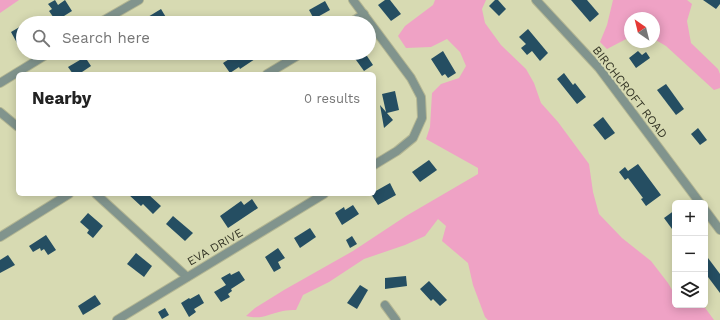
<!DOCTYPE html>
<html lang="en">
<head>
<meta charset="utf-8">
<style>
  :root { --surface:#fff; --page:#f6f6f6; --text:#222; --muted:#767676; --line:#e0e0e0 }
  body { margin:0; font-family:"Work Sans",sans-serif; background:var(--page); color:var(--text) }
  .controls { position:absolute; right:12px; bottom:12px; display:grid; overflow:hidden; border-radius:6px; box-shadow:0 2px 10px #0003 }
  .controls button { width:36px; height:36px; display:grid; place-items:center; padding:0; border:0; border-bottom:1px solid var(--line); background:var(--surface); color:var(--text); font:20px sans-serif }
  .compass { position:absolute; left:624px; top:12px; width:36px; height:36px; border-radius:50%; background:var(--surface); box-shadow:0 2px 10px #0003; rotate:325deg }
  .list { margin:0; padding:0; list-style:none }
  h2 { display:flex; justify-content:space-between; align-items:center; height:52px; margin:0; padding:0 16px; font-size:17px }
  h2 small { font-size:13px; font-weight:400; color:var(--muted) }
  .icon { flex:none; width:22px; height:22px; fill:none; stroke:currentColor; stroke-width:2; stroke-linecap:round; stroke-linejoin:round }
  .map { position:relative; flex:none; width:720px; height:320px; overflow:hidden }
  .search { position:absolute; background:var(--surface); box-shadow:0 2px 10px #0003; left:16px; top:16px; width:360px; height:44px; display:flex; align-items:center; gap:10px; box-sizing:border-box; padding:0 14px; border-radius:22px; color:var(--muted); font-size:15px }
  .panel { position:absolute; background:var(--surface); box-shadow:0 2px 10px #0003; left:16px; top:72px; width:360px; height:124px; border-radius:6px }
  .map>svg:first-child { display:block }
  .green { fill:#efa2c5 }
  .building { fill:#254e62 }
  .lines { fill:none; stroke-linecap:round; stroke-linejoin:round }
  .minor-casing { stroke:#b3b693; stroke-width:10 }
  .minor { stroke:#81948d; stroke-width:8 }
  .labels { text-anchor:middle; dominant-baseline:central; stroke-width:4; stroke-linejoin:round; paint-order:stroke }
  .street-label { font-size:12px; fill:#353626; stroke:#d7dab2 }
</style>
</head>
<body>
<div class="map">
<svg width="720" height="320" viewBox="0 0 720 320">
  <rect width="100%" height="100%" fill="#d7dab2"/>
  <g class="green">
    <polygon points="0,0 19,0 0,13"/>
    <path d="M435 0H486L482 9 485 23 501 45 526 69 534 83 541 103 558 122 589 164 593 192 599 214 622 238 651 261 668 283 675 295V305H703L714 320H488L485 317 473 285 468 263 442 241 446 226 438 219 425 236 405 245 364 259 329 282 303 295 296 310C292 310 287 310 283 311 268 314 262 320 246 316L255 308 284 290 353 251 406 216 478 174V168L426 139 430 127 432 93 441 84 459 78 466 66 460 52 447 39 431 47 406 48 398 36 405 26 433 5Z"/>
    <polygon points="613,0 687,0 692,4 687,21 691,43 718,69 720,74 720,88 714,90 666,46 654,39 654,18 630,18 630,37 607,49 600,42 607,25"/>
  </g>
  <g class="building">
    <polygon points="55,0 58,5 65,0 72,11 56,21 49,11 52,9 48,4"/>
    <polygon points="385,0 390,0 401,14 391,21 378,5"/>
    <polygon points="495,0 498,0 506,9 499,16 489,6"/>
    <polygon points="571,0 587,0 599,14 590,22"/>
    <polygon points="703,0 720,0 720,4 716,9"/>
    <polygon points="325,1 330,10 314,19 309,10"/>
    <polygon points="161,9 167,19 160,23 138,23"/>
    <polygon points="23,25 23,39 17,43 11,32"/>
    <polygon points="528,29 548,53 540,61 532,51 527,55 521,48 526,44 519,37"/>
    <polygon points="443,51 456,73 448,78 445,74 442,76 431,59"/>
    <polygon points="638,51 642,55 646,52 650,58 636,68 629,58"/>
    <polygon points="243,53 252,53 255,59 240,69 239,67 230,73 223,63 237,54 239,56"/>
    <polygon points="351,53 365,53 373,65 364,71"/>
    <polygon points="85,57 91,66 79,74 73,74 68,67"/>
    <polygon points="564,73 573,85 575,83 586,97 577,104 557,79"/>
    <polygon points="666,84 684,109 676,115 657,90"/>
    <polygon points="395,91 399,110 387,113 393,120 384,128 380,105 386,112 382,94"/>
    <polygon points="603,117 615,133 605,140 593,125"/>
    <polygon points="698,128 707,140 700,145 691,134"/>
    <polygon points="429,160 437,170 420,182 412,172"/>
    <polygon points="638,164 661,195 646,206 641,199 643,198 628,178 625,180 619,172 625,167 628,171"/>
    <polygon points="390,183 396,195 378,205 371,194 374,194 374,192"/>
    <polygon points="128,194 148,194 161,206 153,214 143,204 141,206"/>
    <polygon points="252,199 258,208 228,228 220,216 241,201 244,205"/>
    <polygon points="353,205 359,214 342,225 335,213 344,207 345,210"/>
    <polygon points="675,210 675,233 664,218"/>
    <polygon points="88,213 103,226 93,238 87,233 89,230 80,222"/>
    <polygon points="173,216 193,233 185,241 166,224"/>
    <polygon points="310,228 316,237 300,248 294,238"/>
    <polygon points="46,235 56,250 48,255 44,249 41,251 40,248 33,252 29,246"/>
    <polygon points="352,236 357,244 350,248 346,240"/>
    <polygon points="278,248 285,258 278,262 281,268 274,272 265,257"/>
    <polygon points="136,253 152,266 144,277 127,264"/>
    <polygon points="705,254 720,274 720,293 705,273"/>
    <polygon points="8,255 15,265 0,273 0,260"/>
    <polygon points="239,271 245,280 231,289 232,291 228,294 230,297 221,302 214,292 226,285 221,278 230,273 231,275"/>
    <polygon points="406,276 407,286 385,289 385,278"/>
    <polygon points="429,281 447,300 440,306 433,299 431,301 420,289"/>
    <polygon points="360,285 368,290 357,309 347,303"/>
    <polygon points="199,294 204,303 194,309 196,312 189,317 181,303 189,298 190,299"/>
    <polygon points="95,295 101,304 83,315 78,306"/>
    <polygon points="165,308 169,315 162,319 158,312"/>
  </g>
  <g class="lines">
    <defs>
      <g id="minor">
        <polyline points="353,0 411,78 421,97 422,118 413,138 397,151 374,165"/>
        <polyline points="536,0 599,68 700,203"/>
        <polyline points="99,23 139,0"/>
        <polyline points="350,23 364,14"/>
        <polyline points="267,74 302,53"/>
        <polyline points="0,83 49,53"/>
        <polyline points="0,112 18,127"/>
        <polyline points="96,194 187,277"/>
        <polyline points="705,210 720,230"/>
        <polyline points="0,237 69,194"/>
        <polyline points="385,305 396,320"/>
        <polyline points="117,320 324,194"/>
      </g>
    </defs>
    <use href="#minor" class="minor-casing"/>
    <use href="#minor" class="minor"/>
  </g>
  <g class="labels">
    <g class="street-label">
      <text transform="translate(630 92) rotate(52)">BIRCHCROFT ROAD</text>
      <text transform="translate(215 247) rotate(-30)">EVA DRIVE</text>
    </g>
  </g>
</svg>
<div class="controls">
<button>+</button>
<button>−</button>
<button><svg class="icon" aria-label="layers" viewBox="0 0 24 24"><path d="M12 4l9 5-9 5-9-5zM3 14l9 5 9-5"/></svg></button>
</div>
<svg class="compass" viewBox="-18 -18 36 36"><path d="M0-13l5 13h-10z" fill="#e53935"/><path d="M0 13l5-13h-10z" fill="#767676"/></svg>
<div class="search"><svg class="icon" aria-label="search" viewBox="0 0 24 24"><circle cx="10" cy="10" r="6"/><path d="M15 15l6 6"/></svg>Search here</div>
<section class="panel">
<h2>Nearby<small>0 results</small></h2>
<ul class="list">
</ul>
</section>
</div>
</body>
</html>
